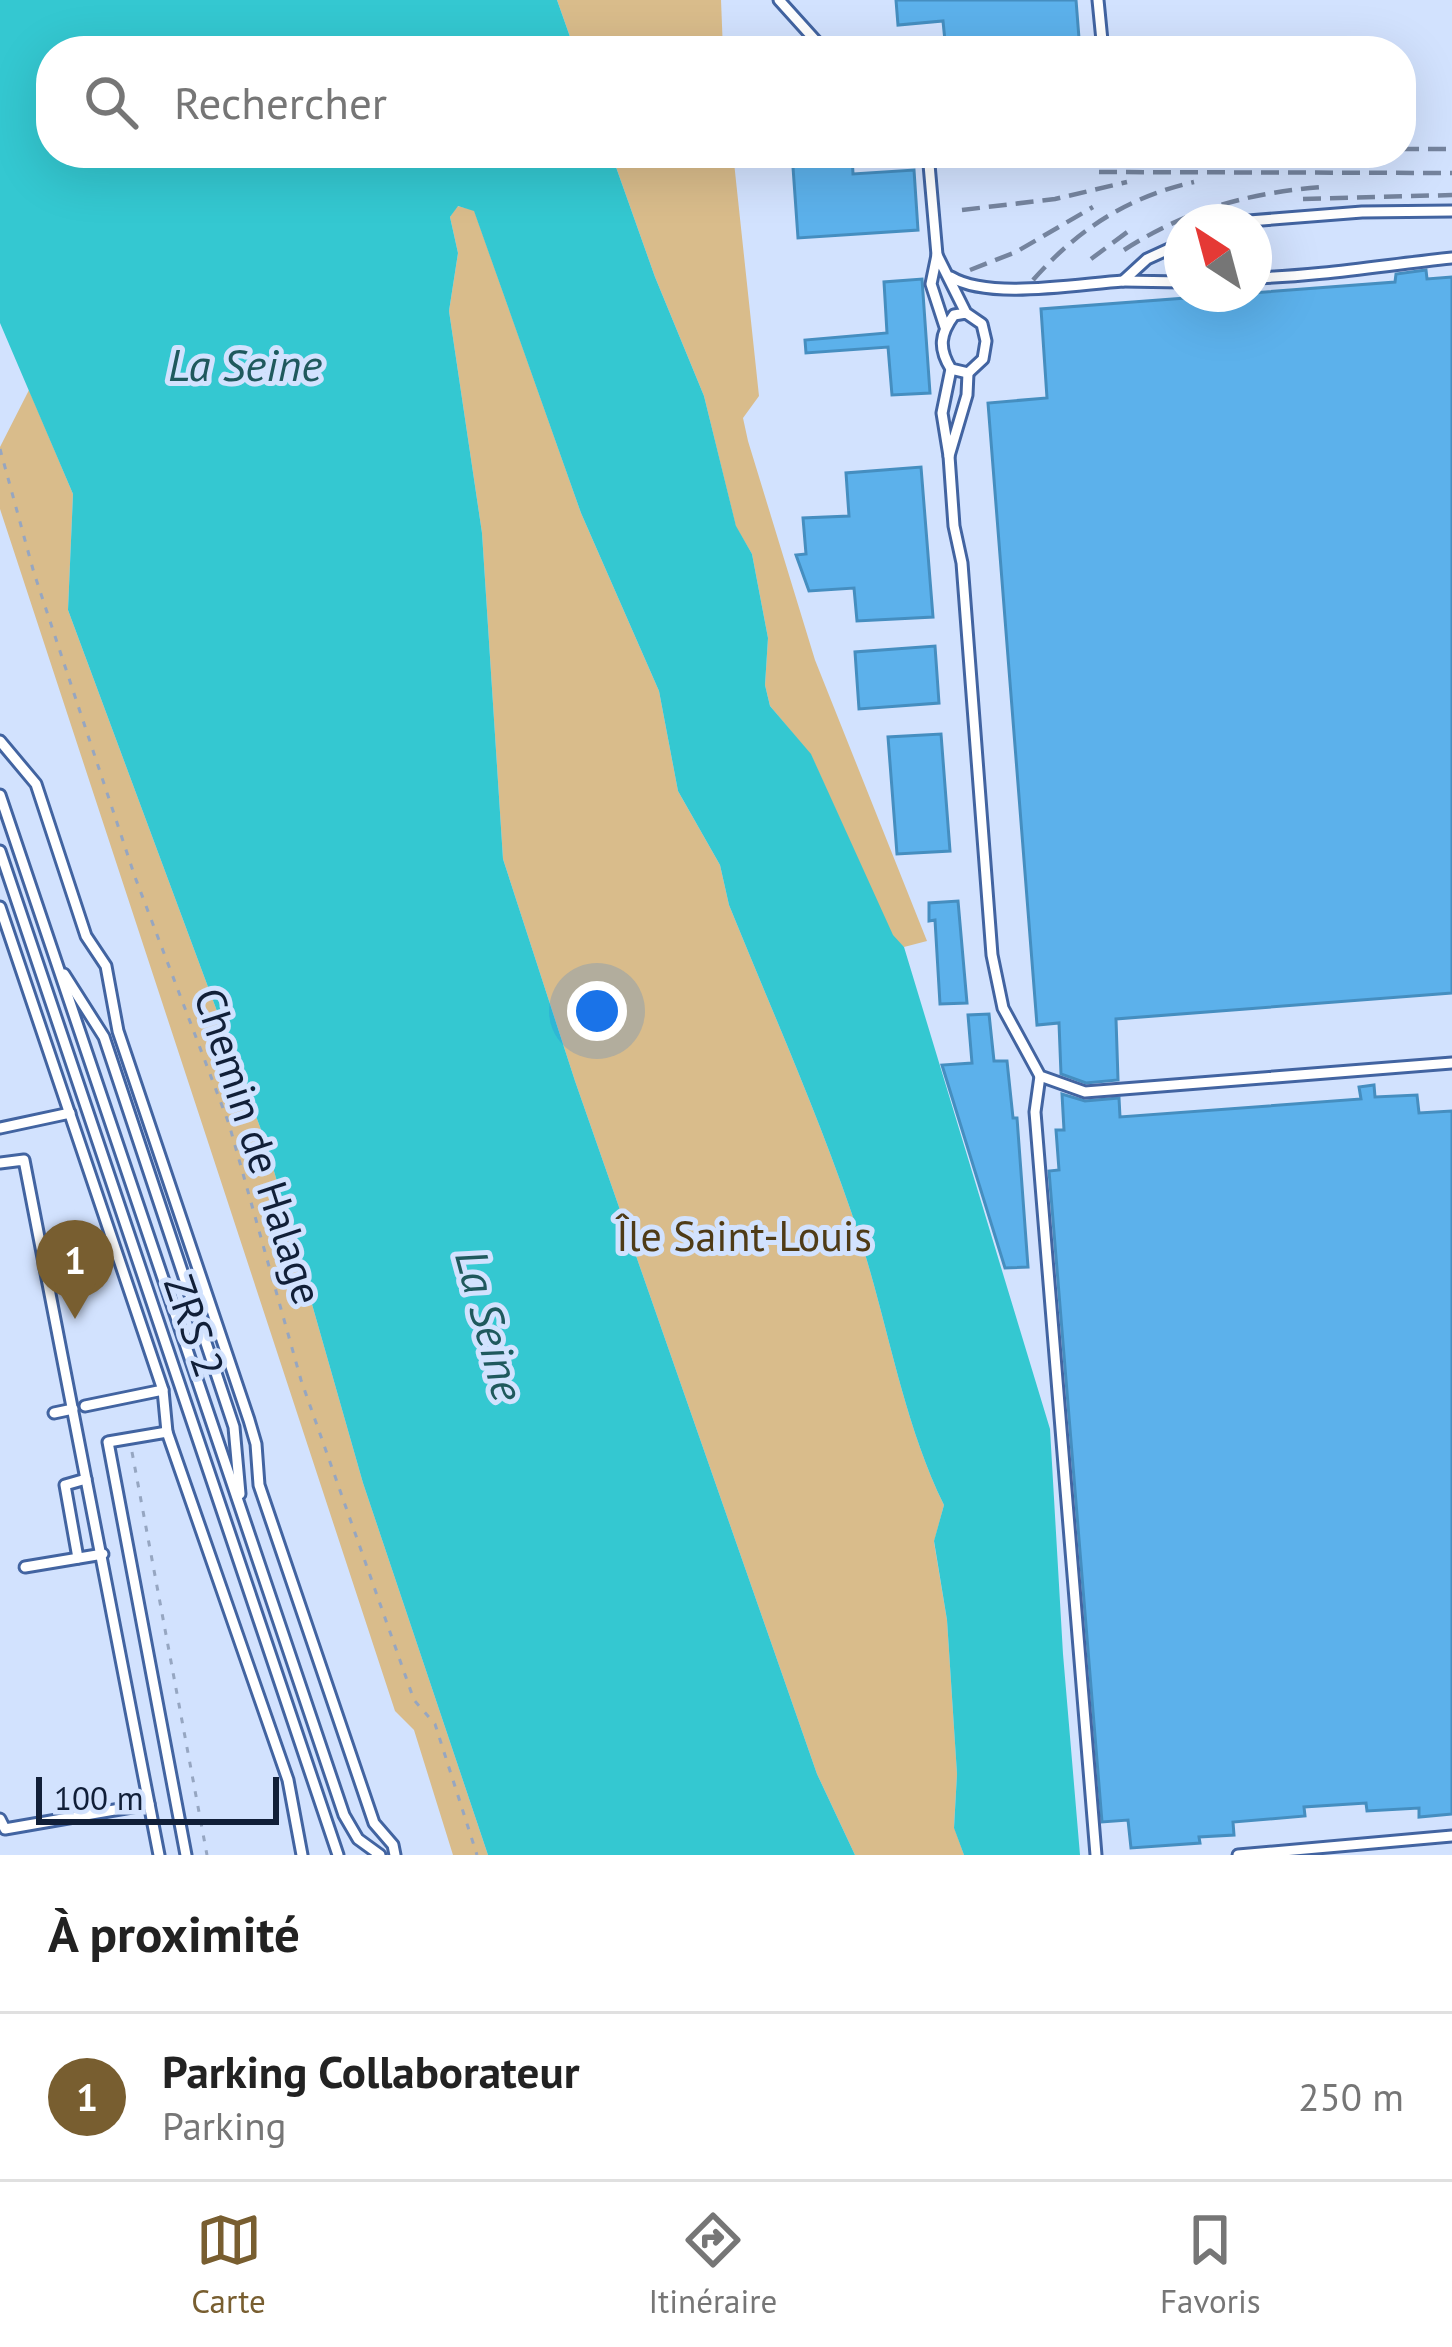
<!DOCTYPE html>
<html lang="fr">
<head>
<meta charset="utf-8">
<style>
  :root { --surface:#fff; --page:#f2f2f2; --text:#222; --muted:#767676; --line:#e0e0e0; --accent:#785e30 }
  body { margin:0; font-family:"PT Sans",sans-serif; background:var(--page); color:var(--text) }
  .compass { position:absolute; left:1164px; top:204px; width:108px; height:108px; border-radius:50%; background:var(--surface); box-shadow:0 12px 48px #0002; rotate:324deg }
  .scale { position:absolute; left:36px; bottom:30px; width:243px; box-sizing:border-box; padding-left:12px; border:6px solid #111f38; border-top:0; font-size:33px; line-height:42px; white-space:nowrap; color:#111f38; -webkit-text-stroke:9px #d2e2fe; paint-order:stroke }
  .you { position:absolute; left:597px; top:1011px; width:42px; height:42px; margin:-30px; border:9px solid #fff; border-radius:50%; background:#1a73e8; box-shadow:0 0 0 18px #1a73e833 }
  .badge { display:grid; place-items:center; width:78px; height:78px; border-radius:50%; background:var(--accent); color:#fff; font-size:39px; font-weight:700 }
  .pin { position:absolute; translate:-50% -99px; filter:drop-shadow(0 3px 6px #0008) }
  .pin::after { content:''; position:absolute; top:63px; width:42px; height:36px; background:inherit; clip-path:polygon(0 0,100% 0,50% 100%) }
  .list { margin:0; padding:0; list-style:none }
  h2 { display:flex; justify-content:space-between; align-items:center; height:156px; margin:0; padding:0 48px; font-size:51px }
  h2 small { font-size:39px; font-weight:400; color:var(--muted) }
  .list li { display:grid; grid-template-columns:78px 1fr auto; gap:36px; align-items:center; box-sizing:border-box; height:168px; padding:0 48px; border-top:3px solid var(--line) }
  .list b { display:block; font-size:45px; white-space:nowrap }
  .list p { margin:0; font-size:39px; white-space:nowrap; color:var(--muted) }
  .list em { font-size:39px; font-style:normal; color:var(--muted) }
  .icon { flex:none; width:66px; height:66px; fill:none; stroke:currentColor; stroke-width:2; stroke-linecap:round; stroke-linejoin:round }
  .map { position:relative; flex:none; width:1452px; height:1855px; overflow:hidden }
  .search { position:absolute; background:var(--surface); box-shadow:0 12px 48px #0002; left:36px; right:36px; top:36px; height:132px; display:flex; align-items:center; gap:30px; box-sizing:border-box; padding:0 42px; border-radius:48px; color:var(--muted); font-size:45px }
  .sheet { height:324px; background:var(--surface) }
  nav { display:flex; justify-content:space-around; align-items:center; box-sizing:border-box; height:168px; border-top:3px solid var(--line); background:var(--surface); font-size:33px; color:var(--muted) }
  nav a { display:grid; justify-items:center; gap:6px }
  nav .on { color:var(--accent) }
  .map>svg:first-child { display:block }
  .green { fill:#d9bc8b }
  .water { fill:#34c8d1 }
  .building { fill:#5cb1eb; stroke:#458ec0; stroke-width:3 }
  .lines { fill:none; stroke-linecap:round; stroke-linejoin:round }
  .lane-casing { stroke:#4264a1; stroke-width:15 }
  .path { stroke:#96a6c1; stroke-width:3; stroke-dasharray:6 9; stroke-linecap:butt }
  .lane { stroke:#fff; stroke-width:9 }
  .rail { stroke:#75849e; stroke-width:4.5; stroke-dasharray:18 9; stroke-linecap:butt }
  .labels { text-anchor:middle; dominant-baseline:central; stroke-width:10; stroke-linejoin:round; paint-order:stroke }
  .street-label { font-size:42px; fill:#111f38; stroke:#d2e2fe }
  .park-label { font-size:42px; fill:#4f3b16; stroke:#d2e2fe }
  .water-label { font-size:45px; font-style:italic; fill:#1f595d; stroke:#d2e2fe }
</style>
</head>
<body>
<div class="map">
<svg width="1452" height="1855" viewBox="0 0 1452 1855">
  <rect width="100%" height="100%" fill="#d2e2fe"/>
  <g class="green">
    <polygon points="557,0 721,0 723,51 575,51"/>
    <polygon points="611,153 733,153 759,396 743,418 748,441 815,660 927,941 904,947 893,937 811,755 770,706 765,685 768,638 752,554 736,527 704,396 655,277"/>
    <path d="M457 206 474 210 581 513 659 691 678 791 720 865 729 905C774 1016 824 1127 861 1241 889 1329 903 1421 944 1505L934 1542 947 1620 957 1774 954 1827 964 1855H855L817 1774 575 1081 503 859 482 533 449 311 458 253 450 217Z"/>
    <polygon points="29,390 73,494 68,610 266,1143 363,1483 488,1855 453,1855 414,1730 395,1711 0,509 0,447"/>
  </g>
  <path class="water" d="M0 0H557L575 51H51V153H611L655 277 704 396 736 526 752 554 768 638 765 685 770 706 811 754 893 935 904 947 1050 1429 1063 1654 1080 1855H964L954 1828 957 1774 947 1620 934 1541 944 1505C903 1421 889 1329 861 1241 824 1127 774 1016 729 905L720 865 678 791 659 691 581 513 474 211 458 206 450 217 458 253 449 311 482 533 503 859 575 1081 817 1774 855 1855H488L363 1483 266 1143 68 610 73 494 0 323Z"/>
  <g class="building">
    <polygon points="896,0 1076,0 1080,51 946,51 943,21 898,25"/>
    <polygon points="792,153 852,153 853,174 914,170 918,230 798,238"/>
    <polygon points="1426,270 1427,279 1452,277 1452,993 1116,1019 1118,1080 1086,1083 1061,1074 1059,1023 1037,1025 988,403 1047,398 1041,309 1395,282 1396,274"/>
    <polygon points="922,279 930,393 892,395 888,347 806,353 805,340 887,333 884,282"/>
    <polygon points="921,467 933,617 857,621 854,588 809,591 796,555 806,554 803,518 849,516 846,473"/>
    <polygon points="935,646 939,703 859,709 855,652"/>
    <polygon points="941,734 950,851 897,854 888,737"/>
    <polygon points="958,901 967,1003 940,1004 935,920 929,921 929,903"/>
    <polygon points="989,1014 994,1061 1007,1061 1013,1118 1017,1118 1028,1267 1005,1268 942,1065 972,1063 968,1015"/>
    <polygon points="1374,1085 1375,1097 1417,1095 1419,1113 1452,1111 1452,1814 1419,1817 1419,1808 1367,1811 1366,1803 1304,1807 1305,1816 1233,1822 1234,1835 1199,1837 1200,1843 1131,1848 1128,1820 1102,1822 1049,1171 1059,1170 1056,1130 1064,1130 1062,1094 1085,1101 1119,1098 1120,1117 1361,1099 1359,1087"/>
  </g>
  <g class="lines">
    <defs>
      <g id="lane">
        <polyline points="779,0 825,51"/>
        <polyline points="1098,0 1103,51"/>
        <polyline points="928,153 937,255"/>
        <polyline points="1236,222 1362,212 1452,211"/>
        <polyline points="1182,243 1147,259 1123,281 1182,282"/>
        <path d="M951 277C989 300 1077 284 1123 281"/>
        <path d="M1254 278C1321 276 1385 265 1452 258"/>
        <path d="M945 327 931 284 937 255 966 313 982 324 986 341 983 359 968 373 951 369C938 348 940 334 954 315L966 313"/>
        <polyline points="951,369 942,413 949,456 967,395 968,373"/>
        <polyline points="949,456 954,526 962,563 992,955 1003,1008 1040,1076 1085,1092 1452,1063"/>
        <polyline points="0,741 36,784 86,936 106,966 118,1031 249,1420 256,1444 259,1485 374,1823 393,1845 395,1855"/>
        <polyline points="0,795 344,1815 358,1839 380,1855"/>
        <polyline points="0,851 338,1855"/>
        <polyline points="0,907 163,1390 167,1432"/>
        <polyline points="64,974 104,1037 234,1427 240,1494"/>
        <polyline points="1040,1076 1035,1112 1096,1855"/>
        <polyline points="0,1128 70,1113"/>
        <polyline points="0,1163 24,1160 159,1855"/>
        <polyline points="85,1406 163,1390"/>
        <polyline points="54,1413 73,1409"/>
        <polyline points="78,1558 65,1485 86,1479"/>
        <polyline points="25,1567 103,1554"/>
        <polyline points="0,1819 5,1829 149,1804"/>
        <polyline points="186,1855 108,1442 167,1432 288,1780 302,1855"/>
        <polyline points="1238,1855 1452,1836"/>
      </g>
    </defs>
    <use href="#lane" class="lane-casing"/>
    <g class="path">
      <polyline points="0,449 34,573 135,877 229,1124 301,1380 414,1700 435,1724 477,1855"/>
      <polyline points="132,1452 207,1855"/>
    </g>
    <use href="#lane" class="lane"/>
    <g class="rail">
      <polyline points="1401,149 1452,149"/>
      <polyline points="1099,172 1452,173"/>
      <polyline points="1303,199 1452,195"/>
      <polyline points="962,210 1055,199 1127,182"/>
      <path d="M1124 250C1186 210 1248 193 1321 187"/>
      <polyline points="1091,259 1134,227"/>
      <polyline points="970,270 1016,252 1093,207"/>
      <path d="M1033 280C1078 229 1128 197 1194 182"/>
    </g>
  </g>
  <g class="labels">
    <g class="street-label">
      <text transform="translate(259 1146) rotate(72)">Chemin de Halage</text>
      <text transform="translate(195 1326) rotate(71)">ZRS 2</text>
    </g>
    <g class="park-label">
      <text x="744" y="1235">Île Saint-Louis</text>
    </g>
    <g class="water-label">
      <text x="245" y="364">La Seine</text>
      <text transform="translate(491 1325) rotate(75)">La Seine</text>
    </g>
  </g>
</svg>
<svg class="compass" viewBox="-18 -18 36 36"><path d="M0-13l5 13h-10z" fill="#e53935"/><path d="M0 13l5-13h-10z" fill="#767676"/></svg>
<div class="scale">100 m</div>
<div class="you"></div>
<div class="pin badge" style="left:75px;top:1319px">1</div>
<div class="search"><svg class="icon" aria-label="search" viewBox="0 0 24 24"><circle cx="10" cy="10" r="6"/><path d="M15 15l6 6"/></svg>Rechercher</div>
</div>
<section class="sheet">
<h2>À proximité<small></small></h2>
<ul class="list">
<li><span class="badge">1</span><div><b>Parking Collaborateur</b><p>Parking</p></div><em>250 m</em></li>
</ul>
</section>
<nav>
<a class="on"><svg class="icon" aria-label="map" viewBox="0 0 24 24"><path d="M3 6l6-2 6 2 6-2v14l-6 2-6-2-6 2zM9 4v14M15 6v14"/></svg>Carte</a>
<a><svg class="icon" aria-label="directions" viewBox="0 0 24 24"><path d="M12 3l9 9-9 9-9-9zM9 14v-3h6M13 9l2 2-2 2"/></svg>Itinéraire</a>
<a><svg class="icon" aria-label="saved" viewBox="0 0 24 24"><path d="M7 4h10v16l-5-4-5 4z"/></svg>Favoris</a>
</nav>
</body>
</html>
